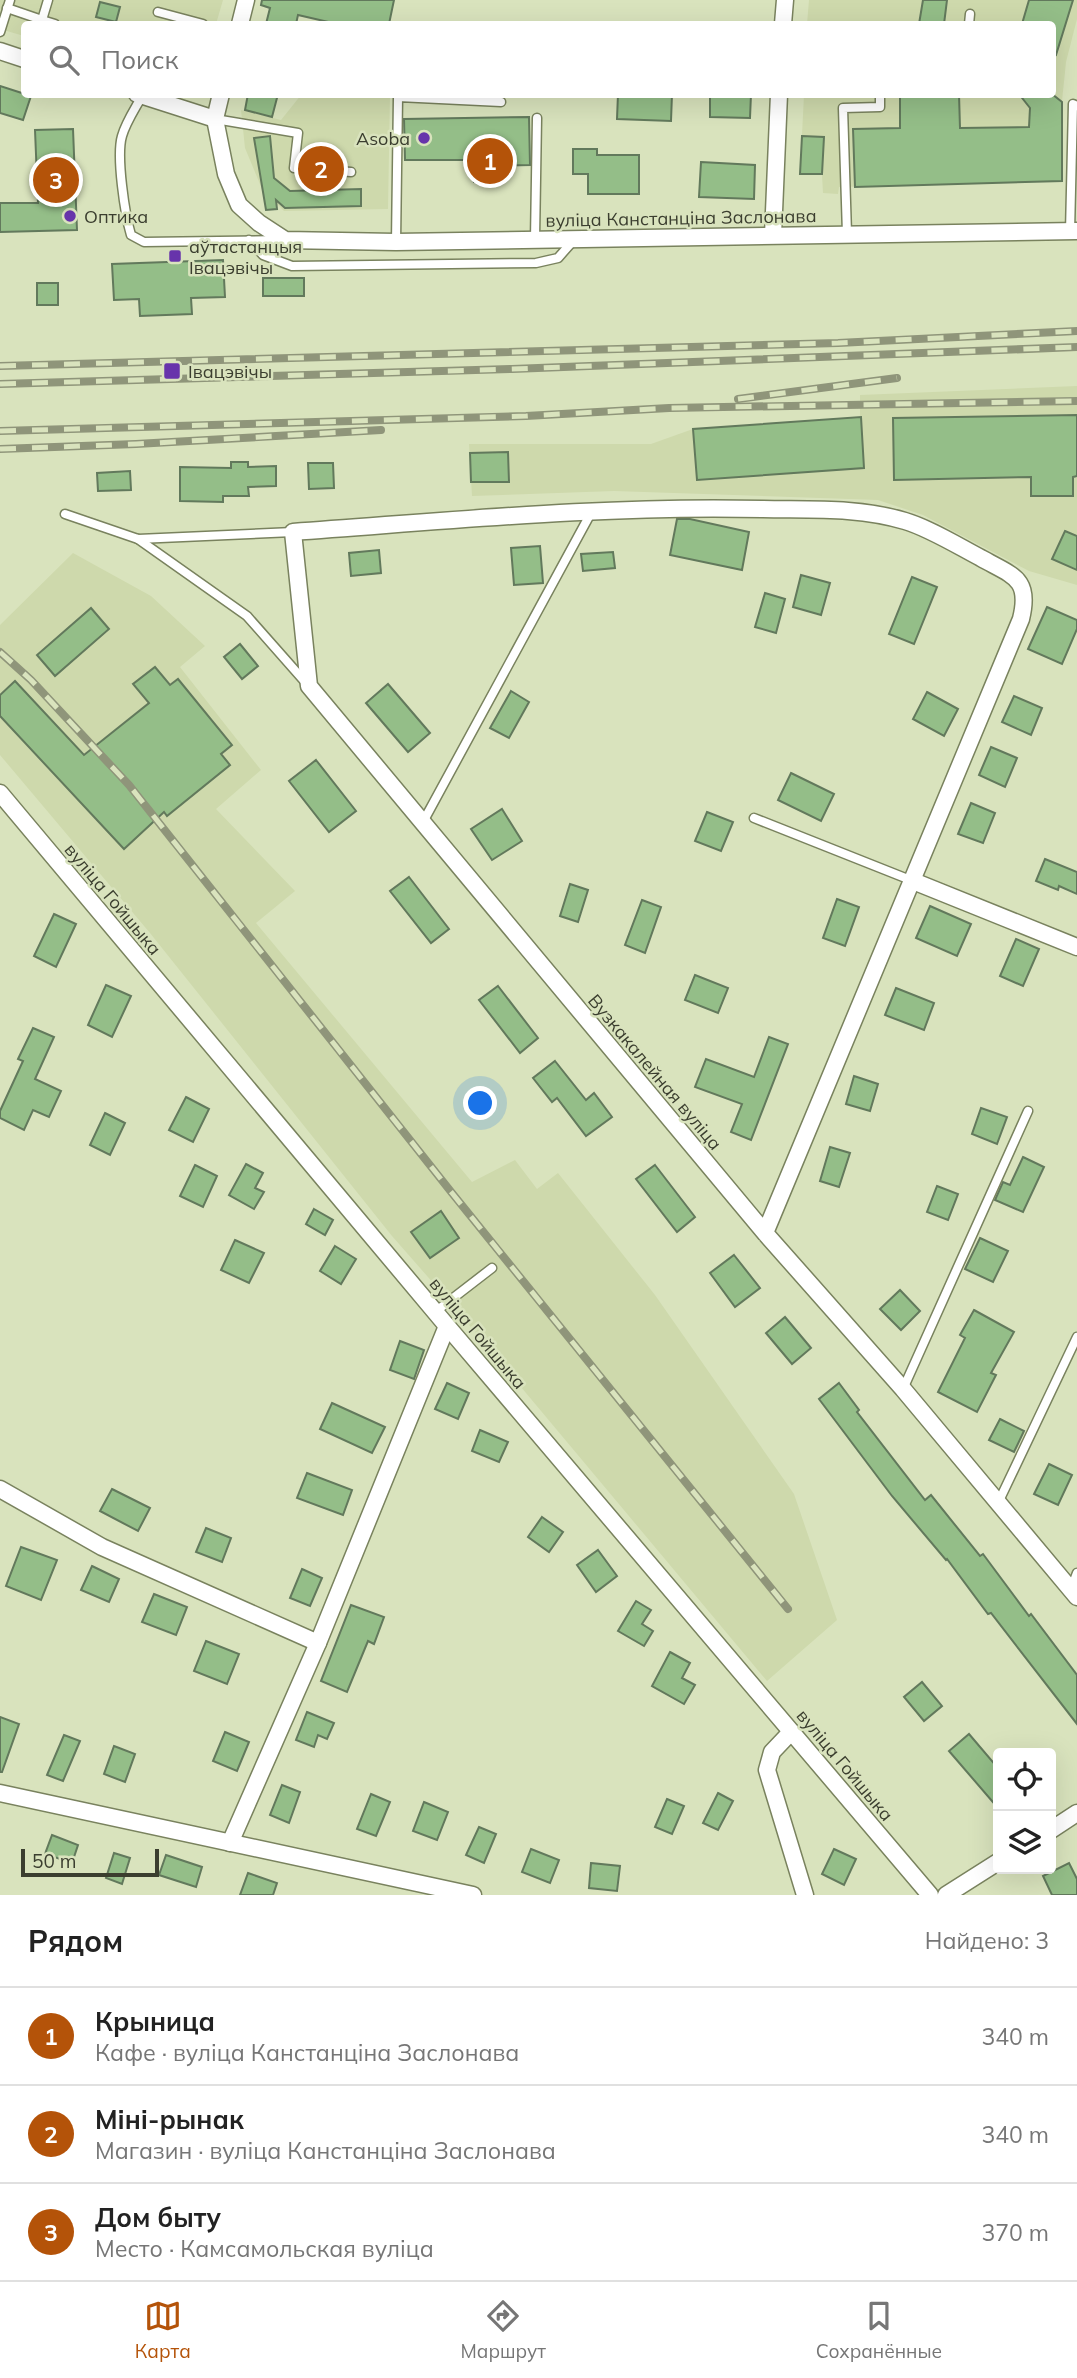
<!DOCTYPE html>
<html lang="ru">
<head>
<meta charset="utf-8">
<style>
  :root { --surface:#fff; --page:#f6f6f6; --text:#222; --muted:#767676; --line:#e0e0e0; --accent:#b45309 }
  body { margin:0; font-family:Mulish,sans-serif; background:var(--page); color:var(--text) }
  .controls { position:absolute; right:21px; bottom:21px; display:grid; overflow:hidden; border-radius:7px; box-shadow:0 7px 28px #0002 }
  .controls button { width:63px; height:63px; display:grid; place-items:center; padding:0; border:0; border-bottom:2px solid var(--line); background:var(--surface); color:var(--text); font:35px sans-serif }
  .scale { position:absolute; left:21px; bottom:18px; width:138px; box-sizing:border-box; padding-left:7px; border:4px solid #3b3e2f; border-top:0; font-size:19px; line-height:24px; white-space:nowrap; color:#3b3e2f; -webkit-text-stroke:5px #d9e3bd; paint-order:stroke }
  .you { position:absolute; left:481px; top:1104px; width:24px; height:24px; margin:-18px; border:5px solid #fff; border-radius:50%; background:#1a73e8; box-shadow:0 0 0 10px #1a73e833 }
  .badge { display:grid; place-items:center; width:46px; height:46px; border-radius:50%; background:var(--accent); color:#fff; font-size:23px; font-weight:700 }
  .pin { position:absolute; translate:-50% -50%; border:4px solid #fff; box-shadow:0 2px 7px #0006 }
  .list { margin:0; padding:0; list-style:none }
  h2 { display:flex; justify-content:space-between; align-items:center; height:91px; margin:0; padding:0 28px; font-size:30px }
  h2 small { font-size:23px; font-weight:400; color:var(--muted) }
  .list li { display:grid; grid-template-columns:46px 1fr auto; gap:21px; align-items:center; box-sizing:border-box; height:98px; padding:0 28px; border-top:2px solid var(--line) }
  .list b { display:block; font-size:26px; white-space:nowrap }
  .list p { margin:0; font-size:23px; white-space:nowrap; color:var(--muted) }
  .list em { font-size:23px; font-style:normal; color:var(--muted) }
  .icon { flex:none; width:38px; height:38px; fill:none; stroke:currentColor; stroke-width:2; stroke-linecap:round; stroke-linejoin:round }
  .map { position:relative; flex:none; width:1077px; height:1895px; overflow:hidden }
  .search { position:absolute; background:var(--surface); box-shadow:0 7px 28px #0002; left:21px; right:21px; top:21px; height:77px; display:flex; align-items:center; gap:18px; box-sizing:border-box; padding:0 24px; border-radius:7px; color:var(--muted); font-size:26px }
  .sheet { height:385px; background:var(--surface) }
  nav { display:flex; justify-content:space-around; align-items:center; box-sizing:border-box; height:98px; border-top:2px solid var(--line); background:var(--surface); font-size:19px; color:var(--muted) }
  nav a { display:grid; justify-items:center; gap:4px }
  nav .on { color:var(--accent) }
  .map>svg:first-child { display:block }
  .built { fill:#ced9ac }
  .building { fill:#94be88; stroke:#62795c; stroke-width:2 }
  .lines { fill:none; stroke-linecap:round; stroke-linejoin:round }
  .service-casing { stroke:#79825e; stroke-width:11 }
  .minor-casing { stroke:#79825e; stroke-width:19 }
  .service { stroke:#fff; stroke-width:8 }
  .minor { stroke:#fff; stroke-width:16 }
  .rail-casing { stroke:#8f957a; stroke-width:8 }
  .rail { stroke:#d9e3bd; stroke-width:5; stroke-dasharray:16; stroke-linecap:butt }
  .poi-dot { fill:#6734ab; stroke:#d9e3bd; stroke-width:2.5 }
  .labels { text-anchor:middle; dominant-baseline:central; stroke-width:5; stroke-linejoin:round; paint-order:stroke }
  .poi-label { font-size:18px; fill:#3b3e2f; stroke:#d9e3bd; text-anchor:start }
  .street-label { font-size:18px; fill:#3b3e2f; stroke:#d9e3bd }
</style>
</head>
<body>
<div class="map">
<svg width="1077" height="1895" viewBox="0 0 1077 1895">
  <rect width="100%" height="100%" fill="#d9e3bd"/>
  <g class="built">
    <polygon points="0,0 223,0 216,24 24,24 24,36 0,29"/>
    <polygon points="809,0 1077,0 1077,19 1066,62 1062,101 1062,181 839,187 838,194 823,193 822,175 800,174 804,95 1052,94 1052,24 807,24"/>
    <polygon points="301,95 390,95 388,209 284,211 262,189 245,148 241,110 281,120"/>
    <polygon points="1077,386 1077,585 1029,571 923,515 878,500 614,491 472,496 469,444 651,444 693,429 860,417 860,395"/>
    <polygon points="73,553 151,596 205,646 180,667 261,770 216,809 295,891 256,923 472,1182 515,1160 537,1189 558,1173 655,1295 794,1494 837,1620 767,1681 449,1301 392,1236 150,933 0,755 0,625"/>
  </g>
  <g class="building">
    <polygon points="262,0 394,0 389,24 337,24 298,15 296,24 266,24 270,8 261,5"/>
    <polygon points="923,0 947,0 944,24 919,24"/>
    <polygon points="1029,0 1073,0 1056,55 1053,54 1053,24 1022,24"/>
    <polygon points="100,2 120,7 116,22 96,17"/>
    <polygon points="0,86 31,96 23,120 0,113"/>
    <polygon points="248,94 278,94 272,117 245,110"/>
    <polygon points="618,94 672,94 671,121 617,119"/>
    <polygon points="710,94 751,94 750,118 710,117"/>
    <polygon points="900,94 959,94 960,128 1029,127 1030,108 1019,94 1052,94 1062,102 1062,181 855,187 853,129 900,128"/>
    <polygon points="529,117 530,165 491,166 492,182 474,182 474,160 405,160 404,119"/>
    <polygon points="73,129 77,230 0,232 0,203 38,203 35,130"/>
    <polygon points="270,136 274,178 290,191 361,189 361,206 285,208 276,200 277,209 266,210 254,138"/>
    <polygon points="802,136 824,137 822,174 800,174"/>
    <polygon points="573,149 597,149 597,155 639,155 639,194 588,194 588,174 573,174"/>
    <polygon points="701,162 755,165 754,199 699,197"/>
    <polygon points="223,260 225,297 191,298 192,314 140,316 139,299 114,300 112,264"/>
    <rect x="263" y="278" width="41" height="18"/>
    <rect x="37" y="283" width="21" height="22"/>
    <polygon points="1077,415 1077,476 1073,477 1073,496 1031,496 1031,477 894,480 893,418"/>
    <polygon points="861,417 864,468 697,480 693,429"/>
    <polygon points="508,452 509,482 471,482 470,453"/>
    <polygon points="231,462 248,462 248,467 276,466 276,486 248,487 249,496 223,496 223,502 180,501 180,467 231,468"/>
    <polygon points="308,463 333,463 334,488 309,489"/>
    <polygon points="130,471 131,490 98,491 97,473"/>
    <polygon points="677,519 690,519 749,532 742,570 670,555"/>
    <polygon points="1065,531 1077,536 1077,570 1052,559"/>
    <polygon points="540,546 543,583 514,585 511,548"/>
    <polygon points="379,550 381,573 351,576 349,553"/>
    <polygon points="613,552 615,568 583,571 581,554"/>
    <polygon points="801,575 830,583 821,615 793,607"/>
    <polygon points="912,577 937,587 914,644 889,634"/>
    <polygon points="765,593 785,599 776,633 755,627"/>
    <polygon points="1047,607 1077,620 1077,629 1062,664 1028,649"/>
    <polygon points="91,608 109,629 55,676 37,655"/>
    <polygon points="240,644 258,666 242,679 224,657"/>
    <polygon points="155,667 170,685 178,679 232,745 221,754 230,765 167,816 164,812 124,849 0,716 0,695 15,681 84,755 149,703 133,684"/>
    <polygon points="388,684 430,733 408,752 366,703"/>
    <polygon points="511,691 529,702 509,738 490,728"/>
    <polygon points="927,692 958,709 944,736 913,719"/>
    <polygon points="1014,696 1042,708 1031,735 1002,722"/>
    <polygon points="991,747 1017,758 1005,787 979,775"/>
    <polygon points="316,760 356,811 329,832 289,781"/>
    <polygon points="791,773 834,794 821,821 778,800"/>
    <polygon points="971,803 995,813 983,843 958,834"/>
    <polygon points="502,809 522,841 492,860 471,829"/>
    <polygon points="707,812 733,822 721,851 695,841"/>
    <polygon points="1045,859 1077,872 1077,894 1059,886 1058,890 1036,881"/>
    <polygon points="409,877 449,929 431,943 390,891"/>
    <polygon points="570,884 588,890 578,922 560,916"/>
    <polygon points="837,899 859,907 845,946 823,938"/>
    <polygon points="642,900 661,907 645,953 625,945"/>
    <polygon points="930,906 971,924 957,956 916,938"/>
    <polygon points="54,914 76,924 56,967 34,956"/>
    <polygon points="1016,939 1039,949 1023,986 1000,976"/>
    <polygon points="695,975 728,988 718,1013 685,1000"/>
    <polygon points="106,985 131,996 112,1037 88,1025"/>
    <polygon points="498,986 538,1038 520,1053 479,1000"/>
    <polygon points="896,988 934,1003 924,1030 885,1015"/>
    <polygon points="33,1028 54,1037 35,1079 61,1091 49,1117 33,1110 24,1130 0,1118 0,1111 23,1061 18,1059"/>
    <polygon points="769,1037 788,1044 751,1140 731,1132 742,1104 695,1087 706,1059 754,1077"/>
    <polygon points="555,1061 586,1100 594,1093 612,1117 586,1136 557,1098 552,1102 533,1078"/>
    <polygon points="854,1076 878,1084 870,1111 846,1104"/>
    <polygon points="186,1097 209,1109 193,1142 169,1130"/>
    <polygon points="981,1108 1007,1117 997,1144 972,1134"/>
    <polygon points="105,1113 125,1123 110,1155 90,1145"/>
    <polygon points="830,1147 850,1153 839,1187 820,1181"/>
    <polygon points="1023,1157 1044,1167 1023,1212 995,1200 1003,1182 1010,1185"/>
    <polygon points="246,1164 263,1173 255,1188 264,1192 254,1209 229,1195"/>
    <polygon points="195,1165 217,1176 203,1207 180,1196"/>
    <polygon points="655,1165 695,1217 677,1232 636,1179"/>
    <polygon points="937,1186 958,1194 948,1220 927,1212"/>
    <polygon points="314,1209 333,1220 325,1235 306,1224"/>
    <polygon points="441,1211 459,1238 430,1258 411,1232"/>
    <polygon points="980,1238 1008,1251 993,1282 965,1269"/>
    <polygon points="235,1240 264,1253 249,1283 221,1270"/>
    <polygon points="335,1246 356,1259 341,1284 320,1271"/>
    <polygon points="734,1255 760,1288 735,1307 710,1273"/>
    <polygon points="900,1290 920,1311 901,1330 880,1309"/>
    <polygon points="974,1310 1014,1332 991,1373 996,1375 977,1412 938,1392 965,1338 960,1335"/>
    <polygon points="785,1317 811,1348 792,1364 766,1333"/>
    <polygon points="400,1341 424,1350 414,1379 390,1370"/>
    <polygon points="447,1383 469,1393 458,1419 435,1409"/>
    <polygon points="839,1383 859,1410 857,1412 925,1500 931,1495 980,1556 983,1554 1029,1616 1031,1614 1077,1675 1077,1724 991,1613 988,1614 947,1559 946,1560 892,1496 819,1399"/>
    <polygon points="332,1403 385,1427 372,1453 320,1429"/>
    <polygon points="1000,1419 1024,1431 1014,1452 989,1440"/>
    <polygon points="480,1430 508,1442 499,1462 472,1451"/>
    <polygon points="1049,1464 1072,1475 1058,1505 1034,1494"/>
    <polygon points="307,1473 352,1490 343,1515 297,1498"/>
    <polygon points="112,1489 150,1508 138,1531 100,1511"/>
    <polygon points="542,1517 563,1532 549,1552 528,1537"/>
    <polygon points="206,1528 231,1538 222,1562 196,1552"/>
    <polygon points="21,1547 57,1560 41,1600 6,1586"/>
    <polygon points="598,1550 617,1576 596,1592 577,1565"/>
    <polygon points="92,1566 119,1579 109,1602 81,1590"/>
    <polygon points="302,1569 322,1578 310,1606 290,1598"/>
    <polygon points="154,1594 187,1607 176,1635 142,1622"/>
    <polygon points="636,1601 651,1610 642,1624 653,1631 644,1646 618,1631"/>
    <polygon points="351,1605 384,1617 374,1644 368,1641 347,1692 321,1681"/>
    <polygon points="206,1641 239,1654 227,1684 194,1671"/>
    <polygon points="670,1652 690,1663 682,1678 695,1685 684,1704 652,1686"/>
    <polygon points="922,1682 942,1706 924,1721 904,1697"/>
    <polygon points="307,1712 334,1723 327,1739 318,1735 314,1747 296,1740"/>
    <polygon points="0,1717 19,1724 2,1772 0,1772"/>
    <polygon points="225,1732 249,1742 237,1771 213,1761"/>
    <polygon points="969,1734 998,1768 998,1808 949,1751"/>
    <polygon points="64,1735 80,1741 63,1781 47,1775"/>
    <polygon points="114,1746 135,1754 125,1782 104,1774"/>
    <polygon points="282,1785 300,1792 289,1823 270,1815"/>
    <polygon points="718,1793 733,1801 718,1830 703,1823"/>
    <polygon points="371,1794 390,1802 376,1836 357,1829"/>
    <polygon points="667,1799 684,1806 672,1834 655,1827"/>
    <polygon points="424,1802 448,1812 437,1840 413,1831"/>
    <polygon points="479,1827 496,1834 484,1863 466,1855"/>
    <polygon points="52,1835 78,1845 72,1863 45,1854"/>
    <polygon points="531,1849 559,1860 550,1883 522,1872"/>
    <polygon points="834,1849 856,1859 844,1885 822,1874"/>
    <polygon points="114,1853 130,1858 122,1884 106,1878"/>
    <polygon points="166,1855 202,1867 196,1887 159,1875"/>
    <polygon points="591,1863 620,1866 617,1891 589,1888"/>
    <polygon points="1069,1863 1077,1879 1077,1895 1052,1895 1043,1876"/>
    <polygon points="248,1873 277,1883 273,1895 240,1895"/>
  </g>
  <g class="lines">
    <defs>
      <g id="service">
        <polyline points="7,8 42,20 48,0"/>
        <polyline points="158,12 203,24"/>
        <polyline points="42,20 55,24"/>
        <polyline points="969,24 970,14"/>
        <polyline points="0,32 10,0"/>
        <path d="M142 96C135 109 126 122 122 136 116 156 125 215 131 235L144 242 282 240"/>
        <polyline points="215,119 298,133 294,168 351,172"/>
        <polyline points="1070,232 1073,104 1077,106"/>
        <polyline points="847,234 843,108 880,107 880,94"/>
        <polyline points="535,239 537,118"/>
        <polyline points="249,240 263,255 292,266 536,263 558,258 573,241"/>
        <polyline points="396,242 398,97 501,102"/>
        <polyline points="65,514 138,539 293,532"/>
        <polyline points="138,539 247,616 307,684"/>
        <polyline points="754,818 913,881"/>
        <polyline points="423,822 592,511"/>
        <polyline points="435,1312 492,1268"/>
        <polyline points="903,1389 1028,1111"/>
        <polyline points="998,1503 1077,1337"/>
        <polyline points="1071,1589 1077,1573"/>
      </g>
      <g id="minor">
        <polyline points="240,24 246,0"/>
        <polyline points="783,24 785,0"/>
        <polyline points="0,51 24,59"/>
        <polyline points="137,94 215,119"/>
        <polyline points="221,94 215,119 226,174 239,205 259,223 285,240 396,242 1077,231"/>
        <polyline points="773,235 779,94"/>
        <polyline points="0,793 447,1326 930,1895"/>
        <polyline points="913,881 1077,947"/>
        <path d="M765 1233 1021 619C1031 578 1013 576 981 558 958 546 929 528 905 521 859 507 810 510 763 509 606 505 449 521 293 532L309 686 765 1233 903 1389 1077 1597"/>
        <polyline points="0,1489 102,1547 318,1643"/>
        <polyline points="791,1732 772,1752 767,1770 805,1895"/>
        <polyline points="0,1793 473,1895"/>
        <polyline points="1051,1830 1077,1813"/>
        <polyline points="230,1843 318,1643 447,1326"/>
        <polyline points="946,1895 998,1862"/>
      </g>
    </defs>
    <use href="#service" class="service-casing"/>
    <use href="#minor" class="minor-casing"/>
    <use href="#service" class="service"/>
    <use href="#minor" class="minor"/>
    <defs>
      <g id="rail">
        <polyline points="0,366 838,343 1077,331"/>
        <polyline points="0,384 512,369 1077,347"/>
        <polyline points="738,399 897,378"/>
        <polyline points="0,431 526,416 669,408 1077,401"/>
        <polyline points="0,449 136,444 381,430"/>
        <polyline points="0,652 31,680 129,785 452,1193 788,1609"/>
      </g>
    </defs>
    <use href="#rail" class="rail-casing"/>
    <use href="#rail" class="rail"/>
  </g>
  <g class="poi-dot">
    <circle cx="424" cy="138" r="7"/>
    <circle cx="70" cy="216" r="7"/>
    <rect x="168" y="249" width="14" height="14" rx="3.5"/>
    <rect x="163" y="362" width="18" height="18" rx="3.5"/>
  </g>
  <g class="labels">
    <g class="poi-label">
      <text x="410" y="138" text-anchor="end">Asoba</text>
      <text x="84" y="216">Оптика</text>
      <text x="189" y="246">аўтастанцыя<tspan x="189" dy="21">Івацэвічы</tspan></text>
      <text x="188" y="371">Івацэвічы</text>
    </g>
    <g class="street-label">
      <text transform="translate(681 218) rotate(-1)">вуліца Канстанціна Заслонава</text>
      <text transform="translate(113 899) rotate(50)">вуліца Гойшыка</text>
      <text transform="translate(655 1072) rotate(50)">Вузкакалейная вуліца</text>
      <text transform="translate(478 1333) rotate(50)">вуліца Гойшыка</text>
      <text transform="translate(845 1765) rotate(50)">вуліца Гойшыка</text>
    </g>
  </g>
</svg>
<div class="controls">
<button><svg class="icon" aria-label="locate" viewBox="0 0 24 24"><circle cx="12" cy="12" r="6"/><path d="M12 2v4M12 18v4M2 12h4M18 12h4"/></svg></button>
<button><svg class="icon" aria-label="layers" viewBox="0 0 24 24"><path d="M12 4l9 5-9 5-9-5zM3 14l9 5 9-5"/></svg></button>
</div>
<div class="scale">50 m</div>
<div class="you"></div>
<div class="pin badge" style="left:490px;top:161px">1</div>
<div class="pin badge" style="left:321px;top:169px">2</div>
<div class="pin badge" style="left:56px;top:180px">3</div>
<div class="search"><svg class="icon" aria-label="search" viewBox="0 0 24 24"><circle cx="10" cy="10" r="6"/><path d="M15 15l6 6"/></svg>Поиск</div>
</div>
<section class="sheet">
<h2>Рядом<small>Найдено: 3</small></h2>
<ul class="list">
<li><span class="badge">1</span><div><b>Крыница</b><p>Кафе · вуліца Канстанціна Заслонава</p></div><em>340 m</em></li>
<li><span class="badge">2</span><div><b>Міні-рынак</b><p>Магазин · вуліца Канстанціна Заслонава</p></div><em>340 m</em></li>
<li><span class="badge">3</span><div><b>Дом быту</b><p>Место · Камсамольская вуліца</p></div><em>370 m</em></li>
</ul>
</section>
<nav>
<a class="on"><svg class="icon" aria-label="map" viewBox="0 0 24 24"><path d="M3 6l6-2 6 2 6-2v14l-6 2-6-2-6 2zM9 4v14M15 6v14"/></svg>Карта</a>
<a><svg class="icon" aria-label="directions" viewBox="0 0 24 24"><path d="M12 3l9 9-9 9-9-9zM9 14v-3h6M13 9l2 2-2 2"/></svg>Маршрут</a>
<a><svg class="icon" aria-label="saved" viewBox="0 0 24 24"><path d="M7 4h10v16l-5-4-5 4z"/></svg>Сохранённые</a>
</nav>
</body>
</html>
